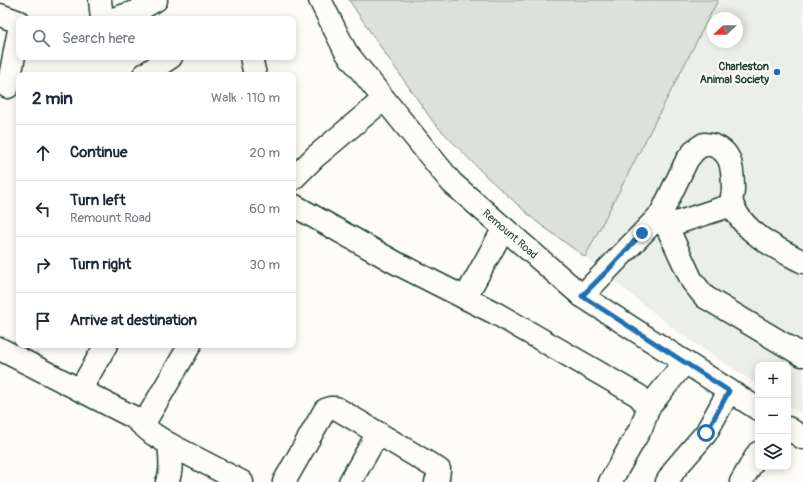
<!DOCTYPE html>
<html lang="en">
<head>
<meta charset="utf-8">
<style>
  :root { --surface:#fff; --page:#f2f2f3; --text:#1f2937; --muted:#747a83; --line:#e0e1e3 }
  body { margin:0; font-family:Pangolin,sans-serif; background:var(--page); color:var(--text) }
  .controls { position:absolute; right:12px; bottom:12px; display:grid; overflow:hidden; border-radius:8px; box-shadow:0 2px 10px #0003 }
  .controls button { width:36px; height:36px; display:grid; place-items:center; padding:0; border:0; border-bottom:1px solid var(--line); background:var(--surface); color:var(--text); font:20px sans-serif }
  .compass { position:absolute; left:707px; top:12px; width:36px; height:36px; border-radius:50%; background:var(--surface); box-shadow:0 2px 10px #0003; rotate:248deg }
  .stop { position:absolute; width:12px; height:12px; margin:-9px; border:3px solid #1f6fb2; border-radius:50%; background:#fff }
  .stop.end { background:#1f6fb2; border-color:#fff; box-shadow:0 1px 4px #0008 }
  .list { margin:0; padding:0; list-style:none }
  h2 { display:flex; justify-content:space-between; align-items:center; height:52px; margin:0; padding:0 16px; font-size:17px }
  h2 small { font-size:13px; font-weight:400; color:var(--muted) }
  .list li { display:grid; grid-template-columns:26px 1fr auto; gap:12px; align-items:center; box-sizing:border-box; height:56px; padding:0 16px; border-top:1px solid var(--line) }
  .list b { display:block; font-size:15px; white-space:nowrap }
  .list p { margin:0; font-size:13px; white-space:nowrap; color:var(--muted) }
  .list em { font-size:13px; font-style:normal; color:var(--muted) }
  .icon { flex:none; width:22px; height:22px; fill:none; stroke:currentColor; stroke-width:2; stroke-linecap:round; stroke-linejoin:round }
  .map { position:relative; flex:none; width:803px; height:482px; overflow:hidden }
  .search { position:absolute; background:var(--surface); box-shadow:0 2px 10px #0003; left:16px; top:16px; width:280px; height:44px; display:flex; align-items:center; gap:10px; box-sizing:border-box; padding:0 14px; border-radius:8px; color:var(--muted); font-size:15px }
  .panel { position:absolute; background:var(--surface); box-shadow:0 2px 10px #0003; left:16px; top:72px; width:280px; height:276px; border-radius:8px }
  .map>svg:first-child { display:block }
  .built { fill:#eceee9; fill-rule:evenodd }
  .green { fill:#dde0db; stroke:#7e8e88 }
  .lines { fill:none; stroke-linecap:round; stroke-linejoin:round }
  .minor-casing { stroke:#1f3d34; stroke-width:25 }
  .minor { stroke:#fdfcf7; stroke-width:22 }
  .route { stroke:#1f6fb2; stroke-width:5 }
  .poi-dot { fill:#1f6fb2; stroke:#fdfcf7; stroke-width:1.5 }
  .labels { text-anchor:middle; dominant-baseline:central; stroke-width:4; stroke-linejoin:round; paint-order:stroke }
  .poi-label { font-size:11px; font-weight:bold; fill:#1f3d34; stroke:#fdfcf7; text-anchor:end }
  .street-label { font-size:11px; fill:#1f3d34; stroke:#fdfcf7 }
</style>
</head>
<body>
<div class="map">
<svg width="803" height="482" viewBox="0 0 803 482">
  <rect width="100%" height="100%" fill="#fdfcf7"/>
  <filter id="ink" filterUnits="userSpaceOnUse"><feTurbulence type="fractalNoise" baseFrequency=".025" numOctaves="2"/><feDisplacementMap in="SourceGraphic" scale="8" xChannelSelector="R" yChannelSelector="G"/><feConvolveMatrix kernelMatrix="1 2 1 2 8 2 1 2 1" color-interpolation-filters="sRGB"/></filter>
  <g filter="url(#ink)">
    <path class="built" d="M718 0H803V415L788 405V365H758V385L679 333 585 257ZM713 18H737V42H713Z"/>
    <polygon class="green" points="349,0 718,0 585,257 537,222 487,177 434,123 375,39"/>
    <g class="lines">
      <defs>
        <g id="minor">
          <polyline points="100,0 102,19"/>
          <path id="s1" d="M320 0 346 52 452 183 582 296 758 409"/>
          <polyline points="0,15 19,22"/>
          <polyline points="113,19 135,12 156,0"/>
          <polyline points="251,57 255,75"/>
          <polyline points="144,75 171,57"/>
          <polyline points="8,87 19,30"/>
          <polyline points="293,179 315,157 384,99"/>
          <polyline points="293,205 398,264 497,314 639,396 648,408 642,426 610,482"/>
          <polyline points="661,214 692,281 705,297 802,355 803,354"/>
          <polyline points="667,226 732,205"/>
          <path d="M582 296 661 214 687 160 695 150 704 144C732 146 733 167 733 191 732 195 731 202 733 206 745 234 778 249 803 262"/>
          <polyline points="465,298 504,228"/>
          <path d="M0 349 133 417 153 434 169 444C170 456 173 471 167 482"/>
          <polyline points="80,390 106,345"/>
          <polyline points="648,408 685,362"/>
          <polyline points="143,425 190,345"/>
          <polyline points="788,428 803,438"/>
          <polyline points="169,444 242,482"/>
          <polyline points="284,482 325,410 330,408 336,408 433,466 439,470 438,478 436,482"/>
          <polyline points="350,482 378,433"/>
          <polyline points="667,482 675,469 706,433 729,391"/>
          <polyline points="741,482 758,453"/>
        </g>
      </defs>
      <use href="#minor" class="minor-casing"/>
      <use href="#minor" class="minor"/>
    </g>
  </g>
  <g class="lines" filter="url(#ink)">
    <polyline class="route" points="642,233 608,270 582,296 729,391 706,433"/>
  </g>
  <circle class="poi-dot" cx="777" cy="72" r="4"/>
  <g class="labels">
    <g class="poi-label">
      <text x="769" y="66">Charleston<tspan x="769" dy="13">Animal Society</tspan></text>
    </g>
    <g class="street-label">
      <text stroke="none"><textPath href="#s1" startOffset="304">Remount Road</textPath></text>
    </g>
  </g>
</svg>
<div class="controls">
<button>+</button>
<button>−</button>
<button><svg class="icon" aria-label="layers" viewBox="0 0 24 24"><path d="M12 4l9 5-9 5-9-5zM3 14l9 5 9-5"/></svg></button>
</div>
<svg class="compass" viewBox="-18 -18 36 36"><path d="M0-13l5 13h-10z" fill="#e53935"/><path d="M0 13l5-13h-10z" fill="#747a83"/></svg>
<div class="stop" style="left:706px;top:433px"></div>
<div class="stop end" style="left:642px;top:233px"></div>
<div class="search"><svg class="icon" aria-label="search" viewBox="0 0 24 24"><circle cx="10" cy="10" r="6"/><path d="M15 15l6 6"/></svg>Search here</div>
<section class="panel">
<h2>2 min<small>Walk · 110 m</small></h2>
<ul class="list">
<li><svg class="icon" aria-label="ahead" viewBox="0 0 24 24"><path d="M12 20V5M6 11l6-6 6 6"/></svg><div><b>Continue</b></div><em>20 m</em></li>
<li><svg class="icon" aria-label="left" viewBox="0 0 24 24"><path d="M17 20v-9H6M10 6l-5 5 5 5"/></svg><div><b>Turn left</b><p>Remount Road</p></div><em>60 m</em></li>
<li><svg class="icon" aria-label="right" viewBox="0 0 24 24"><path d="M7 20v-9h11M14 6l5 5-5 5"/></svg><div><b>Turn right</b></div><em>30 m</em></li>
<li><svg class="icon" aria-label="arrive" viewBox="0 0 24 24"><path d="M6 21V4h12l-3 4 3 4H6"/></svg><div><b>Arrive at destination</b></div></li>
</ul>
</section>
</div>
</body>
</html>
